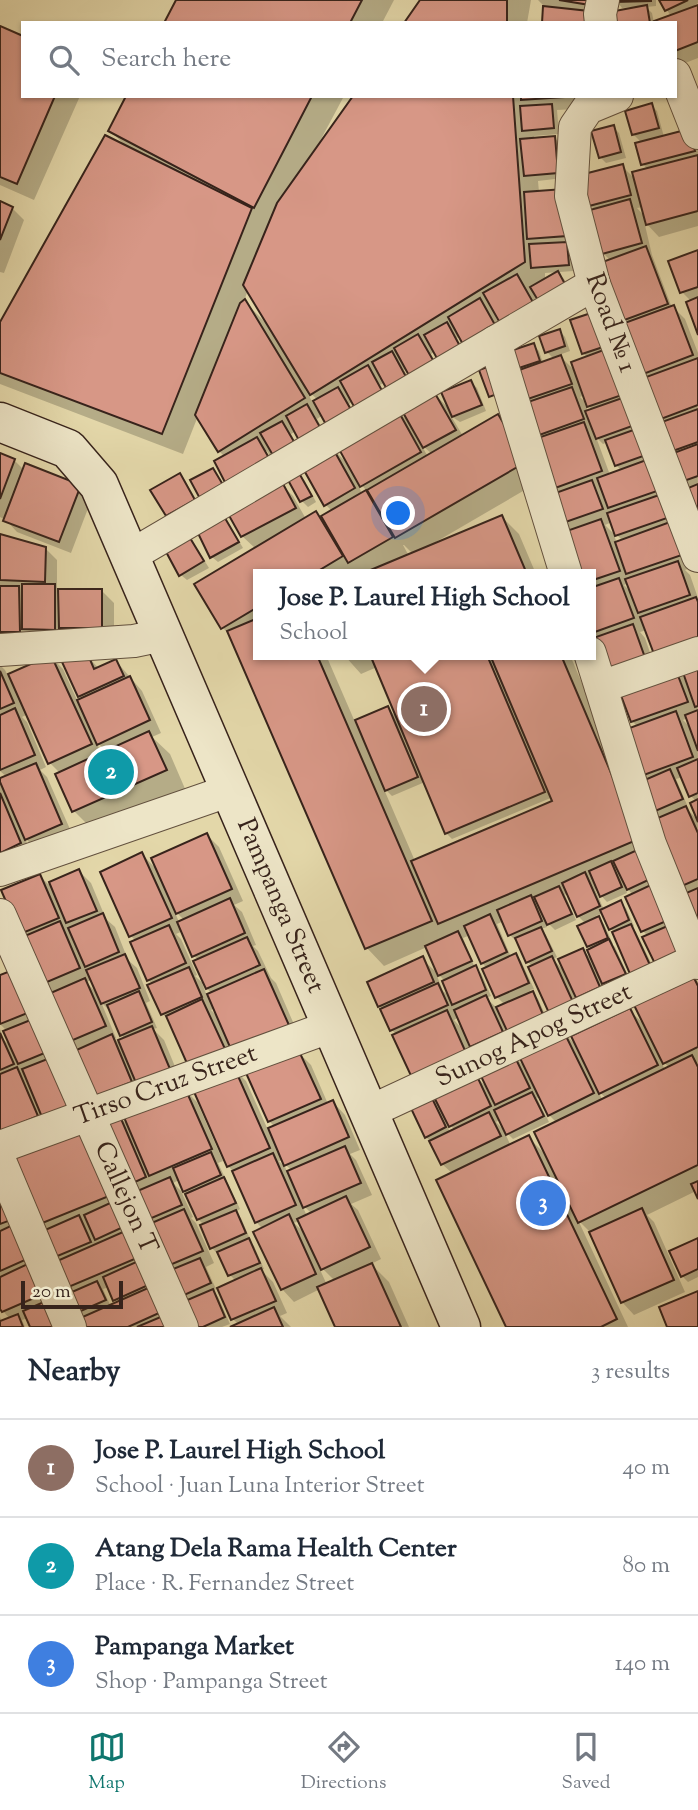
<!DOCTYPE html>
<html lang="en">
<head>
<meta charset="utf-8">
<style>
  :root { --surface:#fff; --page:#f6f6f7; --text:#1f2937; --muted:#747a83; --line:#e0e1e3; --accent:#0f766e }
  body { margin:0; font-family:"Sorts Mill Goudy",serif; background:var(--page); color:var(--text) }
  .scale { position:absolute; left:21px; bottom:18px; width:102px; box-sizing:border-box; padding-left:7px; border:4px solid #37231b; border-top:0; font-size:19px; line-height:24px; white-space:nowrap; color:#37231b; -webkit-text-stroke:5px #ede5c7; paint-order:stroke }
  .you { position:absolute; left:399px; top:514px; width:24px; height:24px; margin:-18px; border:5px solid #fff; border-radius:50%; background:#1a73e8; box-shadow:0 0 0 10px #1a73e833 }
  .badge { display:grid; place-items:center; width:46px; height:46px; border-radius:50%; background:var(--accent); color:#fff; font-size:23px; font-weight:700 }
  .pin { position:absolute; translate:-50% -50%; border:4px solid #fff; box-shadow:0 2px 7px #0006 }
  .popup { position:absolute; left:253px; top:569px; width:343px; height:91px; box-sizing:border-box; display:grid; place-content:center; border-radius:0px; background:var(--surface); filter:drop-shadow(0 2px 5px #0005); font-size:23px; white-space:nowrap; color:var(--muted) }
  .popup b { font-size:26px; color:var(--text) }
  .popup::after { content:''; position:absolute; left:50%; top:100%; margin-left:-14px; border:14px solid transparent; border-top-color:var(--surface) }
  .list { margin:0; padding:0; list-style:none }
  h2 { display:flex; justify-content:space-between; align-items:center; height:91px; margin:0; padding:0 28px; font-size:30px }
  h2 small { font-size:23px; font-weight:400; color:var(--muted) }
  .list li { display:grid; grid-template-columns:46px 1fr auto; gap:21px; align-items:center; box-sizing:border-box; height:98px; padding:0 28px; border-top:2px solid var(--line) }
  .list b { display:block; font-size:26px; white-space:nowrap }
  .list p { margin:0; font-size:23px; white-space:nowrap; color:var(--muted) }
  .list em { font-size:23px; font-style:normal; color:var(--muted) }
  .icon { flex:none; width:38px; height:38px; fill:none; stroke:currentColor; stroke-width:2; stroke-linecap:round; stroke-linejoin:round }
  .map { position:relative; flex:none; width:698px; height:1327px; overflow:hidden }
  .search { position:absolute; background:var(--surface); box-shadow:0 2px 5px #0004; left:21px; right:21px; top:21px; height:77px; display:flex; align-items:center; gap:18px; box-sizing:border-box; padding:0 24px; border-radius:0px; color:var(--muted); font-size:26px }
  .sheet { height:385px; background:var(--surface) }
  nav { display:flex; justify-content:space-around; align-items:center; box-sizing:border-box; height:98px; border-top:2px solid var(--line); background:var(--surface); font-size:19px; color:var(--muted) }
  nav a { display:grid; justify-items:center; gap:4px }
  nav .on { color:var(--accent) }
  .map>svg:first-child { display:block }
  .shadow { fill:#0003; fill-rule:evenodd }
  .building { fill:#d79786; stroke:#37231b; stroke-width:2 }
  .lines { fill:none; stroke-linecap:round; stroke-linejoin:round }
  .street-casing { stroke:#62503e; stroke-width:34 }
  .secondary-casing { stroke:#37231b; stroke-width:41 }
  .street { stroke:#ede5c7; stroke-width:32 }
  .secondary { stroke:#ede5c7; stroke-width:38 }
  .labels { text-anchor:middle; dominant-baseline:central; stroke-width:5; stroke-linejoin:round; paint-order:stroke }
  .street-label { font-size:26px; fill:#37231b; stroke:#ede5c7 }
</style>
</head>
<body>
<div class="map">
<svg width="698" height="1327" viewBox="0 0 698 1327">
  <rect width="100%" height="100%" fill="#e3d7a9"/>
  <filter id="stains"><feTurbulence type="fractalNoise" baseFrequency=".00286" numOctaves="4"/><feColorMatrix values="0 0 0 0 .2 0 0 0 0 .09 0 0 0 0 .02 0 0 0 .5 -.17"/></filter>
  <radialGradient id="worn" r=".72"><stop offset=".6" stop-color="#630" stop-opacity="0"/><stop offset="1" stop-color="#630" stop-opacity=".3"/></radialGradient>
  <g class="shadow">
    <polygon points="178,0 394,0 382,23 166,23"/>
    <polygon points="422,0 531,0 527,23 407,23"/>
    <polygon points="538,0 595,0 608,14 635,9 635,7 622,8 616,0 656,0 656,6 646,7 652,13 654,23 608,23 545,7"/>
    <polygon points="661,0 698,0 698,3 695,5 697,7 698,7 698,58 680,65 675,60 675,23"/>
    <polygon points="0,28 23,96 80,96 34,200 0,185"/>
    <path d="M128 96H344L320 141 322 142 355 96H615V105L581 108 575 101V109L557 110 559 134 534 136 535 139 555 138 560 144 563 178 538 181 539 192 563 191 575 203 579 247 572 248 574 271 545 273V280L558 273 564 279 571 292 546 307 534 295 545 317 513 334 495 316 510 344 480 361 468 349 460 336 457 338 467 356 447 367 435 351 431 354 441 373 420 386 414 380 407 368 404 370 416 392 399 402 393 396 385 382 380 385 391 404 366 419 360 413 353 401 349 404 358 422 337 434 331 429 323 415 317 419 331 444 329 445 348 464 337 442 396 409 409 422 403 409 433 392 451 411 444 393 471 382 477 388 486 411 460 422 451 416 463 436 498 416 515 434 542 480 434 543 435 545 502 517 519 534 536 574H258V655H326L355 722 387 708 398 718 377 667 361 674 344 655H570L655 856 653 857 664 881 655 886 660 891 676 925 672 927 677 932 690 961 664 973 658 967 645 938 648 936 643 931 627 897 633 895 624 885 627 893 607 902 595 889 604 910 620 902 626 908 634 926 632 927 636 932 655 971 637 979 632 973 615 933 611 929 603 913 596 916 604 924 613 944H612L615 947 630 980 609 989 599 979 605 993 583 1003 575 996 584 1014 563 1024 551 1012 530 968 533 967 528 962 518 940 516 941 510 935 504 921 497 924 511 957 516 955 521 961 534 989 530 990 538 999 549 1023 515 1038 509 1032 514 1044 484 1059 467 1042 478 1067 426 1091 414 1079 395 1036 397 1035 392 1030 383 1009 380 1006 369 983 422 959 435 971 443 991 451 998 444 982 445 981 439 975 427 947 384 966 367 948 232 637 223 628 197 585 256 549 242 536 229 512 281 484 293 496 306 519 316 513 327 523 323 516 332 511 326 505 302 463 314 457 306 449 296 431 291 434 304 458 285 469 274 458 284 477 243 501 231 489 216 462 225 457 219 451 198 416 183 454 0 384V326L106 137 126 146 110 131ZM248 290 268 323 267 324 244 301ZM305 389H306L318 400 313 403ZM422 446H423L432 454 428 457ZM263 451H267L279 471 276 473ZM356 479 367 491 362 494ZM403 545H404L413 554 409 556ZM425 782 446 833 452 839 553 797 555 802 415 861 383 787 392 796ZM568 893 578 916 586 924 580 927 589 946 592 949 589 951 593 960 582 950 561 960 566 973 553 959 557 957 546 935 541 929 547 927 545 920 555 930 576 920 565 895ZM470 935 482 963 487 968 484 970 497 997 505 1005 497 1008 486 998 491 996 481 973 475 968 463 938ZM459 1017 465 1030 464 1031 454 1020Z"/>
    <path d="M651 105 657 111 664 137H695L698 149V226L659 237 644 221 652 255 672 308 673 307 685 319 698 353V526L691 489 682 481 622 326 611 261 603 253 595 210 590 205 622 166 635 179 648 170 643 164 642 143 633 134ZM643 207 645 217 637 208Z"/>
    <polygon points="613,127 619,133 626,158 606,163 600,157"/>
    <polygon points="0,203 12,208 24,220 4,273 0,272"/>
    <polygon points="698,252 698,330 691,301 682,292"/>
    <path d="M593 314 693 567 685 570 690 575 698 598V750L696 748 698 753V818L697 802 691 796 683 777 676 779 687 805 684 806 698 820V940L662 819 654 811 648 780 643 775 638 727 632 721 599 638 593 632 590 624V574H574L531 442 524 370 521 367 533 345 539 351 543 363 554 359 547 352 560 331 565 337 570 351 559 355 577 373 588 358 583 353ZM585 395 588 405 580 397ZM584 402 593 410 588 412ZM596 437 603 444 608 442 616 465 622 471 610 475ZM612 522 617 535 623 541 617 543 613 533 605 525ZM629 583 632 593 624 585ZM647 630 667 669 657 673 645 638 640 632ZM683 668 687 681 677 670ZM688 718 692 729 683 720Z"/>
    <polygon points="0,455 14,460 24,470 80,486 92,498 71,553 17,532 6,520 0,517"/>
    <polygon points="180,475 185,481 200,506 173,521 167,515"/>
    <polygon points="299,475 305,481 316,502 308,507 302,501 291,481"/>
    <polygon points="221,515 227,521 243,548 218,562 212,557"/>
    <polygon points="187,535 192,541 209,568 187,580 181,575"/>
    <polygon points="0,536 45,548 57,560 57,588 60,591 102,591 114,603 114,640 0,639 0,588 3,588 0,585"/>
    <path d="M85 653 99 669 116 661 142 691 161 733 152 737 170 754 186 791 95 832 74 811 60 773 50 763 28 714 22 717 27 722 46 767 40 770 47 777 73 836 38 851 25 838 32 856 0 868V780L7 777 0 771V665L5 670 8 676 51 657 63 669 78 702 83 699 80 696ZM96 742H97L107 752 102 755Z"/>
    <path d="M207 835 219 847 243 901 234 905 242 912 256 945 253 946 258 951 271 978 276 983 303 1045 234 1069 246 1081 268 1130 275 1127 269 1121 299 1053 311 1065 328 1104 333 1102 345 1115 360 1150 350 1154 356 1160 372 1195 351 1204 358 1210 381 1259 371 1264 389 1282 409 1327H337L320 1289 294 1302 282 1289 255 1232 263 1229 256 1222 234 1172 228 1166 205 1081 171 1023 163 1014 153 984 148 980 136 941 131 936 142 854 157 870ZM174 910 184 920 179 922ZM183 931 194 956 199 960 206 986 195 976 197 975 181 939 176 934ZM202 983 212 994 207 996ZM215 1008 220 1019 211 1010ZM284 1160 286 1165 292 1171 288 1173 285 1167 279 1161ZM301 1203 312 1214 307 1216ZM299 1221 305 1233 294 1223ZM317 1263 335 1281 327 1285Z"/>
    <path d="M79 871 91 883 106 919 115 927 128 960 137 968 150 1001 146 1003 157 1028 153 1029 164 1040 181 1081 93 1097 21 933 40 876 48 884ZM92 980 99 995 86 982ZM101 1002 112 1013 121 1035 126 1039 118 1042 115 1039 116 1038Z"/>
    <polygon points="17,970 87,1121 0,1136 0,1029 4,1040 13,1048 7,1031 0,1024 0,977"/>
    <path d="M691 974 698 982V1195L696 1191 647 1215 654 1222 685 1292 634 1315 622 1302 591 1233 578 1220 628 1327H508L453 1174 442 1164 432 1143 426 1137 429 1094 440 1105 475 1076 489 1089 513 1055 526 1068 563 1032 577 1046 629 1010 646 1026ZM660 1059 670 1068 665 1070ZM598 1091 607 1099 603 1101ZM540 1097 549 1115 557 1123 547 1156 528 1137 511 1146 503 1129 513 1139 549 1122 537 1098ZM501 1119 505 1131 496 1122ZM445 1120 455 1130 450 1133Z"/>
    <polygon points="185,1090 197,1102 223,1161 218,1163 240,1209 235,1212 241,1218 250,1239 248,1240 254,1246 264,1269 261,1270 273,1282 287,1313 280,1316 291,1327 234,1327 239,1325 233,1319 236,1281 230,1275 220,1253 218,1254 212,1248 204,1225 198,1219 179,1180 173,1183 181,1191 193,1217 191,1218 196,1223 214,1263 206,1267 216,1289 212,1291 218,1297 230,1324 222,1327 190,1327 142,1229 118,1116 130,1127"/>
    <path d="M86 1127 178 1327H83L36 1225ZM109 1287 115 1299 119 1303 111 1307 103 1289Z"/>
    <polygon points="0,1164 71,1327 28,1318 22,1320 25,1327 0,1327 0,1317 2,1322 10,1319 3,1311 0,1304"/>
    <polygon points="698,1240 698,1277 688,1282 682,1276"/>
  </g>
  <g class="building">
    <polygon points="176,0 362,0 350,23 164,23"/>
    <polygon points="420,0 507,0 507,23 404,23"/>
    <polygon points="559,0 597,0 596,6"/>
    <polygon points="614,0 651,0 651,1 615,2"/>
    <polygon points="659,0 688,0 665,11"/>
    <polygon points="647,5 650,23 606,23 604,13"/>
    <polygon points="698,5 698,42 675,51 675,23 655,23 654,21"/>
    <polygon points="543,6 598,12 597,23 542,23"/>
    <polygon points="0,26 23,36 23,96 55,96 17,184 0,177"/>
    <polygon points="126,96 312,96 254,208 108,131"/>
    <polygon points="353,96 513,96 525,262 310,395 243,285 277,203"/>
    <polygon points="521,96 564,96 564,97 521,100"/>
    <polygon points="652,103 659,128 632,135 625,111"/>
    <polygon points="552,104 554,128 522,131 520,106"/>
    <polygon points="614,125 621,152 599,158 591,131"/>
    <polygon points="689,129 695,151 641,165 635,143"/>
    <polygon points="105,135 252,208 162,434 0,373 0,322"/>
    <polygon points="555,136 558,173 524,176 520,139"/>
    <polygon points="698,155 698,211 646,225 632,172"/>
    <polygon points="623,164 631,195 589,206 580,175"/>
    <polygon points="564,189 567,236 527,239 524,192"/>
    <polygon points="630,199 642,243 602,254 590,210"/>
    <polygon points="0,201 13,207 0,240"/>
    <polygon points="567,242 569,265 531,268 529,244"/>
    <polygon points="646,246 668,304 619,322 597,264"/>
    <polygon points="698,250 698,287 680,293 668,261"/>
    <polygon points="558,271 566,286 539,302 530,287"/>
    <polygon points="517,274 534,304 500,323 483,293"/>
    <polygon points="698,297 698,335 686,302"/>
    <polygon points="480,298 499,332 466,350 448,317"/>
    <polygon points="245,299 305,398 218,452 195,415 240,303"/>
    <polygon points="674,305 693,355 638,376 619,325"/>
    <polygon points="594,312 606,346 582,354 570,320"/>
    <polygon points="447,322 462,350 439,362 424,335"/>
    <polygon points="560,329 565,346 545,353 539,336"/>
    <polygon points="418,334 437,367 412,381 394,348"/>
    <polygon points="534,343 540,361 519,368 513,350"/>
    <polygon points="609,348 625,394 587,407 571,362"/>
    <polygon points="392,351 411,386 391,397 372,362"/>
    <polygon points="561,355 572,384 519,402 508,374"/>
    <polygon points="698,358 698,405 653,422 638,380"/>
    <polygon points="498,363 508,390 489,397 479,370"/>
    <polygon points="368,365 386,398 358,414 340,381"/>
    <polygon points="471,380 482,405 452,417 441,392"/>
    <polygon points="338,387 354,415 329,430 313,401"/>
    <polygon points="572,387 584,419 531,438 519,405"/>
    <polygon points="433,390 456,430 423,448 401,409"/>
    <polygon points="625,397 635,425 596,439 585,411"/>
    <polygon points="307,404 326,438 304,450 286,416"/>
    <polygon points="396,407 421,452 360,487 335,442"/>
    <polygon points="698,409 698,442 670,452 659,423"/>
    <polygon points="498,414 526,462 395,538 367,490"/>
    <polygon points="282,421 300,452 278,464 260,433"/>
    <polygon points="584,422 602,471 547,491 529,441"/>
    <polygon points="639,428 649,454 615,466 605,440"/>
    <polygon points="257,437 273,465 229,490 214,461"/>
    <polygon points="698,444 698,476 681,482 671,454"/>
    <polygon points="331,445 355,488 324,506 300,463"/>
    <polygon points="0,453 15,459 0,499"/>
    <polygon points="649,459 660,490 608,508 597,478"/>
    <polygon points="25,463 81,485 59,542 3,521"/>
    <polygon points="213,468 229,495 205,508 190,480"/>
    <polygon points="180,473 195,500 166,516 150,490"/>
    <polygon points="299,473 312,496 300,502 288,480"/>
    <polygon points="592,480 603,509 557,525 547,496"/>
    <polygon points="282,482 296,508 241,537 227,512"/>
    <polygon points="698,484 698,523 681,491"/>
    <polygon points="366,490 393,537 348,563 321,516"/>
    <polygon points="662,494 670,517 615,536 607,513"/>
    <polygon points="316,511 343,556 313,574 258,574 258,607 221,629 194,584"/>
    <polygon points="222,513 239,542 210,558 195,527"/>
    <polygon points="502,515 527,574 361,574"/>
    <polygon points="601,519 620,571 590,581 590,574 572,574 558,534"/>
    <polygon points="670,522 682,555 626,574 615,542"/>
    <polygon points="187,533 204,561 179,576 164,548"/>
    <polygon points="0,534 46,547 45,582 0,580"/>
    <polygon points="678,561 690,595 638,613 625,579"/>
    <polygon points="619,578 634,618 592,633 590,629 590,588"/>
    <polygon points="22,584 55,584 55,630 22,629"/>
    <polygon points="0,586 19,586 20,632 0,632"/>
    <polygon points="58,589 102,589 102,628 59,628"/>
    <polygon points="696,597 698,602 698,647 657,662 640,617"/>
    <polygon points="258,618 258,655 317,655 432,921 365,949 227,631"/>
    <polygon points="633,624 648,666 611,679 596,637"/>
    <polygon points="86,650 94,669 116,659 124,676 78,697 62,662"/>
    <polygon points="51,655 92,744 48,764 8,674"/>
    <polygon points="377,655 487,655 545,792 445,834 371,657"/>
    <polygon points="490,655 561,655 639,839 438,924 411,861 552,801"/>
    <polygon points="698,658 698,706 695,707 680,664"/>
    <polygon points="674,665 688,702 631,722 617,685"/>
    <polygon points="0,671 14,703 0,709"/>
    <polygon points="130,676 150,720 97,745 77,700"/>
    <polygon points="388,706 418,777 385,791 355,720"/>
    <polygon points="15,708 35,755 0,770 0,715"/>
    <polygon points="698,710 698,751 685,715"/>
    <polygon points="676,711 693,757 641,776 624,730"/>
    <polygon points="149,731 167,770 72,812 55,774"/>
    <polygon points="698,759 698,793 689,797 677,768"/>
    <polygon points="36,763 62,824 25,840 0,782 0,778"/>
    <polygon points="670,769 683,799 653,812 640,782"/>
    <polygon points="0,793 21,843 0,853"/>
    <polygon points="698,799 698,822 690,803"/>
    <polygon points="686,806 698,833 698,879 675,889 646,823"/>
    <polygon points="207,833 232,889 176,914 151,858"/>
    <polygon points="646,846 659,875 627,890 613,861"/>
    <polygon points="142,852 172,918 129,937 100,872"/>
    <polygon points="611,861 622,887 600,897 589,871"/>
    <polygon points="79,869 97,911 66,923 49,882"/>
    <polygon points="585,872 600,906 577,917 562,883"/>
    <polygon points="40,874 59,918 20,934 1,890"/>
    <polygon points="655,883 671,919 641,932 625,897"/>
    <polygon points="559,886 572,914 547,925 534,897"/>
    <polygon points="698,888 698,939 677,897"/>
    <polygon points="531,895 542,921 508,936 497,910"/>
    <polygon points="230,898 245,933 192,957 177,922"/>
    <polygon points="621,900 629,920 609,930 600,910"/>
    <polygon points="103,913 119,952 85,967 68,928"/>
    <polygon points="490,914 507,952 481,964 464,926"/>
    <polygon points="599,916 608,938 587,947 577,926"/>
    <polygon points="60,921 80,968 40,985 20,938"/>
    <polygon points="631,924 650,965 630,974 612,932"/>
    <polygon points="672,924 686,955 657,968 642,937"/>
    <polygon points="169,925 186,963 147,981 130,942"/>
    <polygon points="541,927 552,951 526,963 515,938"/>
    <polygon points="458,931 472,961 438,976 425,946"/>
    <polygon points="247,937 260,965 206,989 193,961"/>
    <polygon points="609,939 626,974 602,984 587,950"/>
    <polygon points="583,948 600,987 576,998 558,959"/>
    <polygon points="516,953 529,983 495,998 482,969"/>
    <polygon points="125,954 140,988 101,1004 86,970"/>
    <polygon points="423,956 434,982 378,1007 367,982"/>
    <polygon points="552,956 573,1002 549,1013 528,967"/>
    <polygon points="476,965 486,990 452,1005 442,981"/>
    <polygon points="189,967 202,997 161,1015 147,985"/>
    <polygon points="18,968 35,1010 0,1024 0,975"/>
    <polygon points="264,969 292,1032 233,1054 207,994"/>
    <polygon points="691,972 698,986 698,1047 663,1064 632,1001"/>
    <polygon points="85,978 106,1026 66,1043 46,995"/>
    <polygon points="438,983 448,1005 390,1031 380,1009"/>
    <polygon points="139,991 152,1022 120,1036 107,1005"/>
    <polygon points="533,991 544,1017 508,1033 496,1007"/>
    <polygon points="486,995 503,1032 470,1047 454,1010"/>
    <polygon points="202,999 226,1051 189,1068 166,1016"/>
    <polygon points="630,1008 658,1065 599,1094 571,1036"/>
    <polygon points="447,1010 467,1055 413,1080 392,1035"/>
    <polygon points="38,1017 52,1050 18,1064 3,1031"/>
    <polygon points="152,1026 170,1069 136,1083 118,1040"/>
    <polygon points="563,1030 594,1093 548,1116 517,1052"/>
    <polygon points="0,1033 14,1064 0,1070"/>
    <polygon points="112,1034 132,1082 91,1098 72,1052"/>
    <polygon points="299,1051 321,1099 268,1122 246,1073"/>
    <polygon points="513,1053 530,1088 495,1105 478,1070"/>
    <polygon points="692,1055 698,1067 698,1165 578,1223 534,1132"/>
    <polygon points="55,1056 77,1109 44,1122 22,1069"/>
    <polygon points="17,1067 38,1116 0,1132 0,1074"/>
    <polygon points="234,1067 270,1148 227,1167 191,1085"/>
    <polygon points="476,1074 491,1106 449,1127 433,1095"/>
    <polygon points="185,1088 212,1149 149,1176 123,1115"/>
    <polygon points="429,1092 446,1127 425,1138 408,1102"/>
    <polygon points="532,1092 544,1116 506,1135 494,1110"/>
    <polygon points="333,1100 349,1137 284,1166 268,1128"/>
    <polygon points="489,1112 501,1136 441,1165 429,1141"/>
    <polygon points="119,1114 146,1177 124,1187 96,1124"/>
    <polygon points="86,1125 114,1194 35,1226 7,1157"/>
    <polygon points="529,1135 617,1319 601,1327 506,1327 436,1180"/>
    <polygon points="345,1146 361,1183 303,1208 287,1171"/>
    <polygon points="211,1152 221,1175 183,1192 173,1168"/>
    <polygon points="273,1153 296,1205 255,1223 232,1171"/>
    <polygon points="0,1169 19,1217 0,1224"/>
    <polygon points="170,1177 182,1205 140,1223 128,1195"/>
    <polygon points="224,1177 236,1203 197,1220 185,1194"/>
    <polygon points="698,1181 698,1199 691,1184"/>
    <polygon points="346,1196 370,1247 321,1270 297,1219"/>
    <polygon points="121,1198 132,1223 95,1240 84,1215"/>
    <polygon points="642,1208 674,1280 621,1303 589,1232"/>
    <polygon points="184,1209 203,1251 158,1270 140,1228"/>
    <polygon points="236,1210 246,1233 210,1249 200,1225"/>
    <polygon points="289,1214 316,1274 281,1290 253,1232"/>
    <polygon points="79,1215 91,1242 48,1260 36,1234"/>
    <polygon points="19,1222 34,1256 0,1271 0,1231"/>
    <polygon points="132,1228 144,1255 59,1291 48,1265"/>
    <polygon points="249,1238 260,1263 228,1276 217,1252"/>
    <polygon points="698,1238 698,1269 681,1277 669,1251"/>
    <polygon points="145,1258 155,1282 113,1301 103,1277"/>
    <polygon points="200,1258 211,1283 173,1300 161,1274"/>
    <polygon points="34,1261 48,1292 2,1312 0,1309 0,1277"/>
    <polygon points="372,1263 401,1327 335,1327 317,1287"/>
    <polygon points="261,1268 276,1301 231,1320 217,1288"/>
    <polygon points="97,1281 106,1300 74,1314 65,1295"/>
    <polygon points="157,1284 168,1309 128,1327 81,1327 78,1319"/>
    <polygon points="213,1289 225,1317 203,1327 188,1327 178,1304"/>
    <polygon points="698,1291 698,1327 667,1327 659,1307"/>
    <polygon points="53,1298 66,1327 30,1327 23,1311"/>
    <polygon points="274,1307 283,1327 230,1327"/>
    <polygon points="170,1313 176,1327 137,1327"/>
    <polygon points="18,1314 23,1327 0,1327 0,1321"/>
  </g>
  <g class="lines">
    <defs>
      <g id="street">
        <polyline points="601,23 600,14 603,0"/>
        <polyline points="675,75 698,133"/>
        <polyline points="617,96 588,108 575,127 571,196 594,284 698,556"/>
        <polyline points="495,342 566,574"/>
        <polyline points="130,556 594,284"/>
        <polyline points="0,650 134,641 163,635"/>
        <polyline points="590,653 650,844 698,963"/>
        <polyline points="601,687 698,653"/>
        <polyline points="0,870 231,790"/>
        <polyline points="0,915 182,1327"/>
        <polyline points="369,1112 698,959"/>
        <polyline points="0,1147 332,1026"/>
        <polyline points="0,1161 70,1327"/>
      </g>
      <polyline id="secondary" points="0,422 68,449 99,485 461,1327"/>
    </defs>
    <use href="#street" class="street-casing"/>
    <use href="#secondary" class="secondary-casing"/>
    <use href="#street" class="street"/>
    <use href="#secondary" class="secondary"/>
  </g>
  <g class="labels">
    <g class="street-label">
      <text transform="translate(610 323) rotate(70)">Road № 1</text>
      <text transform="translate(280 906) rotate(67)">Pampanga Street</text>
      <text transform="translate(534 1036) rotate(-25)">Sunog Apog Street</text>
      <text transform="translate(166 1086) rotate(-20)">Tirso Cruz Street</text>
      <text transform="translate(125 1198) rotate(66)">Callejon T</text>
    </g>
  </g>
  <rect width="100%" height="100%" filter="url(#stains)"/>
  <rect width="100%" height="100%" fill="url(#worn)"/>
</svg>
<div class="scale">20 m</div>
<div class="you"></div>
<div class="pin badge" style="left:424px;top:709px;background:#8d6e63">1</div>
<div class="popup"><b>Jose P. Laurel High School</b>School</div>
<div class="pin badge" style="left:111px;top:772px;background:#0f9aa8">2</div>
<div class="pin badge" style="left:543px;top:1203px;background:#3f7fe0">3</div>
<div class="search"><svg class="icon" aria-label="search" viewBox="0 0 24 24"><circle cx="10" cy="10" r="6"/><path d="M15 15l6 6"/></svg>Search here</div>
</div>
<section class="sheet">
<h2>Nearby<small>3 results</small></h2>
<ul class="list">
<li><span class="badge" style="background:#8d6e63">1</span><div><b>Jose P. Laurel High School</b><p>School · Juan Luna Interior Street</p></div><em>40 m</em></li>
<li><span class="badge" style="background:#0f9aa8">2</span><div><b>Atang Dela Rama Health Center</b><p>Place · R. Fernandez Street</p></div><em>80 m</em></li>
<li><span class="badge" style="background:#3f7fe0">3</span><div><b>Pampanga Market</b><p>Shop · Pampanga Street</p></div><em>140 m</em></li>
</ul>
</section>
<nav>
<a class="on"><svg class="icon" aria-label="map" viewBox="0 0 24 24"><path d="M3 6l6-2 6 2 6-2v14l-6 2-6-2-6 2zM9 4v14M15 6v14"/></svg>Map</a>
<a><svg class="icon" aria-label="directions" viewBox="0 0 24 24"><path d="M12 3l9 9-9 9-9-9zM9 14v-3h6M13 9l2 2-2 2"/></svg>Directions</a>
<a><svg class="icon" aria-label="saved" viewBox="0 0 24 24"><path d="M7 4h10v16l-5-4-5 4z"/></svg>Saved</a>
</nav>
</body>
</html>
